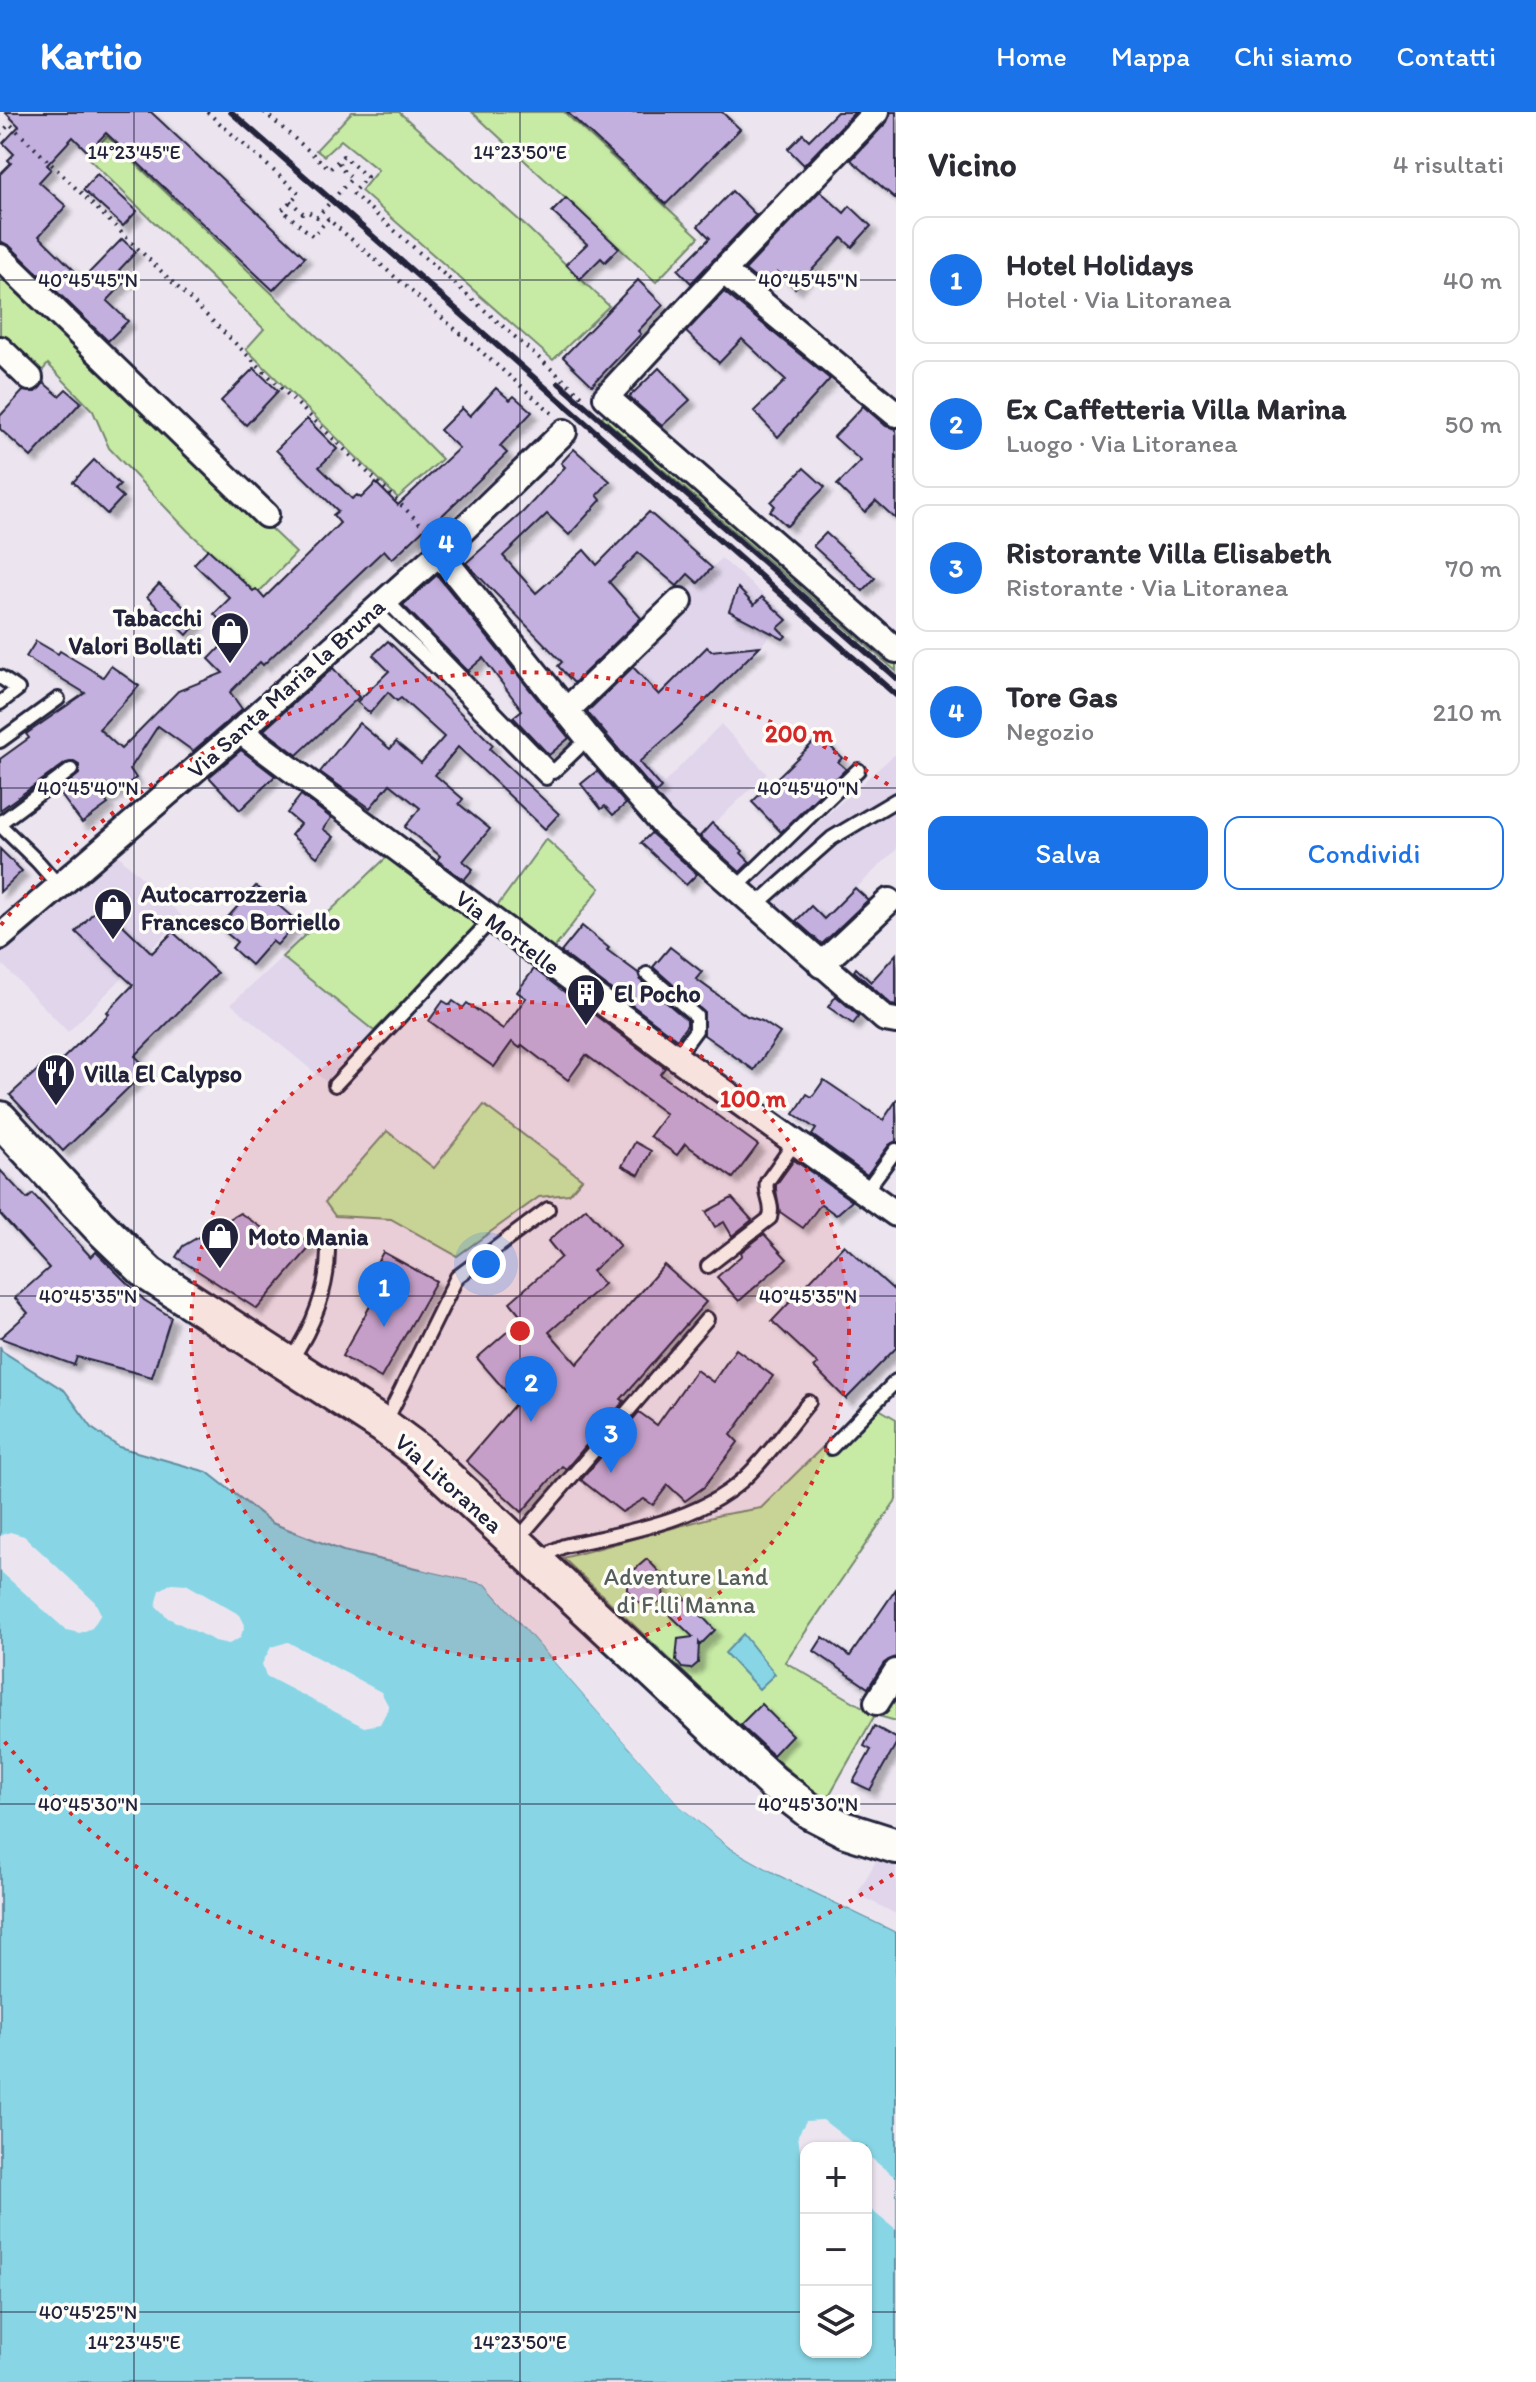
<!DOCTYPE html>
<html lang="it">
<head>
<meta charset="utf-8">
<style>
  :root { --surface:#fff; --page:#f2f2f3; --text:#2b2b33; --muted:#7c7c81; --line:#e1e1e2; --accent:#1a73e8 }
  body { margin:0; font-family:Itim,sans-serif; background:var(--page); color:var(--text) }
  .controls { position:absolute; right:24px; bottom:24px; display:grid; overflow:hidden; border-radius:16px; box-shadow:0 2px 6px #0004 }
  .controls button { width:72px; height:72px; display:grid; place-items:center; padding:0; border:0; border-bottom:2px solid var(--line); background:var(--surface); color:var(--text); font:40px sans-serif }
  .you { position:absolute; left:486px; top:1152px; width:28px; height:28px; margin:-20px; border:6px solid #fff; border-radius:50%; background:#1a73e8; box-shadow:0 0 0 12px #1a73e833 }
  .badge { display:grid; place-items:center; width:52px; height:52px; border-radius:50%; background:var(--accent); color:#fff; font-size:26px; font-weight:700 }
  .pin { position:absolute; translate:-50% -66px; filter:drop-shadow(0 2px 4px #0008) }
  .pin::after { content:''; position:absolute; top:42px; width:28px; height:24px; background:inherit; clip-path:polygon(0 0,100% 0,50% 100%) }
  .list { margin:0; padding:0; list-style:none }
  h2 { display:flex; justify-content:space-between; align-items:center; height:104px; margin:0; padding:0 32px; font-size:34px }
  h2 small { font-size:26px; font-weight:400; color:var(--muted) }
  .list li { display:grid; grid-template-columns:52px 1fr auto; gap:24px; align-items:center; box-sizing:border-box; height:128px; margin:0 16px 16px; padding:0 16px; border:2px solid var(--line); border-radius:16px }
  .list b { display:block; font-size:30px; white-space:nowrap }
  .list p { margin:0; font-size:26px; white-space:nowrap; color:var(--muted) }
  .list em { font-size:26px; font-style:normal; color:var(--muted) }
  .actions { display:flex; gap:16px; padding:24px 32px }
  .actions a { flex:1; padding:18px 0; border:2px solid var(--accent); border-radius:16px; text-align:center; font-size:28px; color:var(--accent) }
  .actions .main { background:var(--accent); color:#fff }
  .icon { flex:none; width:44px; height:44px; fill:none; stroke:currentColor; stroke-width:2; stroke-linecap:round; stroke-linejoin:round }
  .map { position:relative; flex:none; width:896px; height:2270px; overflow:hidden }
  header { display:flex; align-items:center; gap:48px; box-sizing:border-box; height:112px; padding:0 40px; background:var(--accent); color:#fff }
  header strong { font-size:38px }
  nav { display:flex; gap:44px; margin-inline-start:auto; font-size:28px }
  main { display:flex }
  aside { flex:1; background:var(--surface) }
  .map>svg:first-child { display:block }
  .built { fill:#e0d5eb }
  .green { fill:#c7eba5; stroke:#748670; stroke-width:2 }
  .water { fill:#88d6e5; stroke:#5f8ea1; stroke-width:2; fill-rule:evenodd }
  .pier { fill:#ece5f0 }
  .building { fill:#c4b0df; stroke:#22223b; stroke-width:2; filter:url(#shadow) }
  .lines { fill:none; stroke-linecap:round; stroke-linejoin:round }
  .lane-casing { stroke:#22223b; stroke-width:18 }
  .street-casing { stroke:#22223b; stroke-width:30 }
  .secondary-casing { stroke:#22223b; stroke-width:40 }
  .path { stroke:#22223b; stroke-width:4; stroke-dasharray:2 6; stroke-linecap:butt }
  .lane { stroke:#fdfcf7; stroke-width:12 }
  .street { stroke:#fdfcf7; stroke-width:24 }
  .secondary { stroke:#fdfcf7; stroke-width:34 }
  .rail { stroke:#22223b; stroke-width:6 }
  .path-bridge { stroke:#22223b; stroke-width:4; stroke-dasharray:2 6; stroke-linecap:butt }
  .ticks { fill:none; stroke:#22223b; stroke-width:2; stroke-opacity:0.45 }
  .ring { fill:none; stroke:#d62828; stroke-width:4; stroke-dasharray:4 8 }
  .labels { text-anchor:middle; dominant-baseline:central; stroke-width:7; stroke-linejoin:round; paint-order:stroke }
  .poi-label { font-size:24px; font-weight:bold; fill:#22223b; stroke:#fdfcf7; text-anchor:start }
  .street-label { font-size:24px; fill:#22223b; stroke:#fdfcf7 }
  .park-label { font-size:24px; fill:#545e5b; stroke:#fdfcf7 }
  .ticks-label { font-size:20px; text-anchor:middle; fill:#22223b; stroke:#fdfcf7; stroke-width:7; stroke-linejoin:round; paint-order:stroke }
  .centre { fill:#d62828; stroke:#fdfcf7; stroke-width:4 }
  .ring-label { font-size:24px; text-anchor:middle; font-weight:bold; fill:#d62828; stroke:#fdfcf7; stroke-width:7; stroke-linejoin:round; paint-order:stroke }
</style>
</head>
<body>
<header>
<strong>Kartio</strong>
<nav><a>Home</a><a>Mappa</a><a>Chi siamo</a><a>Contatti</a></nav>
</header>
<main>
<div class="map">
<svg width="896" height="2270" viewBox="0 0 896 2270">
  <defs>
    <filter id="shadow"><feDropShadow dx="6" dy="6" stdDeviation="2" flood-color="#0004"/></filter>
  </defs>
  <rect width="100%" height="100%" fill="#ece5f0"/>
  <filter id="ink" filterUnits="userSpaceOnUse"><feTurbulence type="fractalNoise" baseFrequency=".0125" numOctaves="2"/><feDisplacementMap in="SourceGraphic" scale="16" xChannelSelector="R" yChannelSelector="G"/><feConvolveMatrix kernelMatrix="1 2 1 2 8 2 1 2 1" color-interpolation-filters="sRGB"/></filter>
  <g filter="url(#ink)">
    <g class="built">
      <polygon points="721,446 789,505 684,610 619,538 691,469 697,472"/>
      <polygon points="721,612 767,662 694,730 628,662 642,648 664,671"/>
      <polygon points="896,641 896,738 802,828 745,776"/>
      <polygon points="117,742 183,805 68,920 0,850 0,837"/>
      <polygon points="282,845 374,919 325,969 231,892"/>
      <polygon points="876,1749 896,1755 896,1802 857,1782"/>
    </g>
    <g class="green">
      <polygon points="352,0 399,0 530,118 609,194 553,248 361,79 378,58 341,28 324,44 316,38"/>
      <polygon points="472,0 564,0 699,125 656,170"/>
      <polygon points="107,24 386,290 442,347 398,386 246,237 264,217 87,45"/>
      <polygon points="0,157 296,441 257,482 188,419 109,336 93,299 48,252 42,259 31,257 0,227"/>
      <polygon points="610,297 896,546 896,559 602,305"/>
      <polygon points="546,727 600,776 549,843 493,800"/>
      <polygon points="390,742 483,810 374,919 282,845"/>
      <polygon points="484,993 582,1067 569,1082 539,1085 457,1144 391,1107 335,1104 325,1090 387,1019 434,1056"/>
      <polygon points="879,1297 896,1307 896,1388 785,1550 875,1602 896,1570 896,1609 875,1603 827,1687 811,1677 772,1644 563,1446 720,1403 761,1396 849,1309 861,1317"/>
    </g>
    <g class="water">
      <path d="M0 1234 2 1239 65 1279 93 1317 119 1335 207 1360 272 1411 343 1439 486 1472 682 1695 729 1735 779 1763 896 1820V2270H0ZM806 2036H866V2240H806Z"/>
      <polygon points="743,1522 775,1562 759,1577 725,1541"/>
    </g>
    <g class="pier">
      <polygon points="10,1420 24,1424 95,1490 101,1502 92,1516 80,1521 66,1518 0,1459 0,1424"/>
      <polygon points="424,1453 489,1469 684,1692 732,1731 781,1760 896,1815 896,1820 779,1763 729,1735 681,1695 486,1472 421,1457"/>
      <polygon points="172,1471 186,1472 240,1503 245,1513 240,1526 229,1532 215,1529 168,1506 156,1494 160,1478"/>
      <polygon points="288,1530 381,1580 389,1595 380,1612 364,1615 266,1564 262,1552 271,1535"/>
      <polygon points="823,2008 859,2036 806,2036 806,2044 800,2039 798,2023 806,2009"/>
      <polygon points="866,2042 896,2066 896,2118 866,2094"/>
    </g>
    <g class="building">
      <polygon points="5,0 151,0 305,145 273,178 106,21 88,40 73,25 47,53 51,57 39,70 66,94 39,124 83,167 122,127 136,140 119,158 128,167 107,189 128,209 108,229 10,134 0,129 0,62 11,51 8,48 14,42 3,31 19,14"/>
      <polygon points="567,0 722,0 740,17 666,92"/>
      <polygon points="837,0 855,0 804,53 788,37 803,22 809,28"/>
      <polygon points="891,0 896,0 896,87 851,48 887,10"/>
      <polygon points="97,62 137,99 123,114 83,78"/>
      <polygon points="732,79 756,103 691,171 678,158 710,126 698,114"/>
      <polygon points="820,79 844,101 850,94 871,114 852,135 842,126 795,176 778,160 764,173 745,158"/>
      <polygon points="566,86 619,136 605,150 601,146 580,167 566,152 587,132 552,100"/>
      <polygon points="638,168 663,193 638,219 641,222 592,273 563,245"/>
      <polygon points="724,180 830,267 778,325 754,299 786,268 742,227 719,251 686,220"/>
      <polygon points="254,256 278,279 246,313 221,289"/>
      <polygon points="659,256 690,288 662,314 629,285"/>
      <polygon points="44,271 59,284 66,277 81,290 31,345 0,317 0,304 23,279 35,280"/>
      <polygon points="496,276 510,288 514,284 532,300 500,334 507,341 429,416 427,414 392,447 384,438 263,553 260,550 230,580 242,597 193,639 158,614 130,657 136,666 105,688 108,692 82,711 58,679 79,662 79,653 74,650 66,651 0,698 0,647 29,626 26,622 85,581 26,545 36,529 58,542 60,539 103,565 111,554 139,574 99,617 121,637 178,579 223,561 209,547 233,522 214,502 230,486 194,452 208,437 253,479 256,477 264,486 340,411 333,403 338,399 276,338 307,307 337,337 319,355 352,387 357,383 361,386 376,371 398,393 459,336 440,318 462,296 470,304"/>
      <polygon points="863,294 886,314 896,317 896,407 876,389 865,400 837,373 861,349 834,325"/>
      <polygon points="574,337 610,369 597,383 601,388 569,423 547,402 503,444 536,481 584,438 597,453 649,400 712,456 698,471 688,462 677,474 638,441 609,470 641,506 574,571 558,554 562,550 466,451 523,400 565,355 561,351"/>
      <polygon points="94,348 120,373 115,378 123,385 107,402 73,370"/>
      <polygon points="804,356 825,375 787,414 770,399 775,394 771,390"/>
      <polygon points="826,421 875,466 863,479 813,434"/>
      <polygon points="437,463 569,626 549,643 513,605 522,598 483,546 468,559 403,493"/>
      <polygon points="159,472 199,509 187,523 147,485"/>
      <polygon points="738,476 754,493 762,485 787,508 778,516 786,524 783,527 729,499"/>
      <polygon points="388,529 493,633 490,637 559,702 545,717 458,635 435,663 463,687 459,692 490,717 463,749 473,757 464,768 437,748 440,744 405,715 420,696 390,672 370,696 320,660 359,611 390,637 396,630 421,651 444,625 401,586 397,589 388,580 370,601 357,590 389,559 373,543"/>
      <polygon points="760,534 680,614 639,650 661,676 656,681 587,600 633,555 659,583 707,535 711,539"/>
      <polygon points="333,556 359,585 297,643 264,618"/>
      <polygon points="820,624 842,646 838,650 846,657 781,720 752,690"/>
      <polygon points="241,638 275,664 240,698 209,665"/>
      <polygon points="597,659 626,692 613,703 605,694 601,697 581,672"/>
      <polygon points="301,683 331,706 323,717 334,725 317,745 291,723 300,712 287,701"/>
      <polygon points="712,711 743,739 741,741 750,750 740,760 700,724"/>
      <polygon points="651,721 697,762 686,773 641,731"/>
      <polygon points="0,737 22,759 0,780"/>
      <polygon points="256,774 298,810 277,833 272,829 251,853 232,836 237,830 219,815"/>
      <polygon points="855,776 868,788 822,832 796,809 811,794 824,807"/>
      <polygon points="101,792 152,841 173,820 217,861 135,944 148,957 63,1039 10,983 42,954 48,961 109,902 107,900 133,873 76,820"/>
      <polygon points="582,814 609,836 607,838 638,861 641,869 687,908 687,913 677,927 561,840"/>
      <polygon points="670,835 702,860 696,867 747,904 762,909 780,921 754,958 704,923 704,900 653,855"/>
      <polygon points="896,842 896,894 892,893 854,859 856,856 871,870"/>
      <polygon points="534,857 665,956 660,962 758,1033 733,1066 685,1032 677,1043 650,1024 666,1002 586,943 568,968 522,933 520,936 512,930 494,955 429,909 443,889 450,893 453,889 463,896 467,891 503,917 526,886 517,880"/>
      <polygon points="836,884 859,904 853,912 828,895"/>
      <polygon points="824,968 883,1008 896,989 896,1029 889,1033 867,1063 812,1023 816,1017 794,1002 807,982 812,985"/>
      <polygon points="635,1030 651,1039 639,1063 622,1054"/>
      <polygon points="794,1048 852,1089 836,1103 821,1092 803,1116 780,1100 776,1078 776,1073"/>
      <polygon points="0,1058 27,1087 33,1082 91,1145 96,1140 144,1188 171,1205 152,1265 77,1245 74,1253 0,1226 28,1201 15,1186 49,1156 0,1102"/>
      <polygon points="732,1086 752,1108 732,1124 724,1110 715,1115 706,1100"/>
      <polygon points="586,1096 620,1134 592,1159 604,1172 549,1220 577,1252 664,1153 706,1190 621,1287 624,1289 566,1357 562,1354 522,1400 466,1349 516,1291 477,1246 523,1206 510,1190 561,1145 548,1129"/>
      <polygon points="240,1101 273,1123 295,1122 312,1133 257,1197 176,1145 183,1134"/>
      <polygon points="764,1122 787,1147 739,1189 717,1165 742,1143 741,1140"/>
      <polygon points="844,1133 896,1180 896,1236 846,1287 814,1255 818,1252 772,1209"/>
      <polygon points="383,1140 436,1169 381,1266 342,1244 374,1187 367,1182 379,1161 373,1158"/>
      <polygon points="736,1237 773,1264 731,1323 738,1330 704,1375 685,1389 668,1373 653,1393 644,1387 622,1400 581,1368 639,1300 657,1313 696,1258 713,1270"/>
      <polygon points="647,1447 664,1465 663,1491 638,1490 627,1478 627,1464"/>
      <polygon points="896,1477 896,1545 884,1551 868,1576 814,1539 823,1525 850,1544"/>
      <polygon points="683,1484 715,1518 700,1533 699,1531 698,1551 691,1557 682,1556 676,1548 678,1527 693,1525 666,1499"/>
      <polygon points="761,1592 792,1623 773,1643 740,1613"/>
      <polygon points="874,1614 896,1626 896,1632 870,1678 853,1670 871,1638 864,1634"/>
    </g>
    <g class="lines">
      <defs>
        <g id="lane">
          <polyline points="386,488 553,660 578,636"/>
          <polyline points="374,498 439,558 546,666"/>
          <polyline points="0,565 18,577 0,591"/>
          <polyline points="0,629 58,587"/>
          <polyline points="0,711 71,658"/>
          <polyline points="0,713 38,750 59,774"/>
          <polyline points="735,777 858,658"/>
          <polyline points="754,795 832,726 896,688"/>
          <polyline points="647,862 696,904 696,918 676,945"/>
          <polyline points="335,973 492,807"/>
          <polyline points="865,1080 896,1038"/>
          <path d="M708 1154 770 1106C774 1090 764 1084 767 1070L795 1030"/>
          <path d="M290 1249C313 1216 329 1175 328 1134"/>
          <polyline points="385,1311 457,1165 548,1097"/>
          <polyline points="831,1336 896,1269"/>
          <polyline points="518,1427 707,1207"/>
          <path d="M542 1451 553 1439 564 1434C625 1420 704 1409 750 1361 771 1340 790 1313 809 1290"/>
        </g>
        <g id="street">
          <polyline points="876,0 723,159 606,285 896,538"/>
          <polyline points="0,145 266,403"/>
          <polyline points="723,159 896,302"/>
          <polyline points="0,237 30,266"/>
          <polyline points="439,441 585,622 662,711 885,907 896,909"/>
          <polyline points="566,599 680,489"/>
          <polyline points="240,619 676,945 896,1102"/>
          <polyline points="0,825 240,619 439,441 564,320"/>
          <polyline points="821,853 889,789"/>
          <polyline points="877,1590 896,1560"/>
        </g>
        <polyline id="secondary" points="0,1007 99,1114 149,1162 384,1314 419,1340 772,1670 811,1700 846,1718 896,1734"/>
      </defs>
      <use href="#lane" class="lane-casing"/>
      <use href="#street" class="street-casing"/>
      <use href="#secondary" class="secondary-casing"/>
      <g class="path">
        <polyline points="207,0 299,81 282,98 313,124 328,107 552,301"/>
        <polyline points="264,0 330,57 343,44 367,65 352,81 583,285"/>
        <polyline points="0,22 10,12 429,420"/>
      </g>
      <use href="#lane" class="lane"/>
      <use href="#street" class="street"/>
      <use href="#secondary" class="secondary"/>
      <g class="rail">
        <polyline points="231,0 896,583"/>
        <polyline points="559,271 896,566"/>
      </g>
      <polyline class="path-bridge" points="290,89 303,101 308,100 317,105 352,66 344,60 338,49"/>
    </g>
  </g>
  <path class="ticks" d="M134 0V2270M520 0V2270M0 168H896M0 676H896M0 1184H896M0 1692H896M0 2200H806M866 2200H896"/>
  <circle cx="520" cy="1219" r="329" fill="#d62828" fill-opacity=".12"/>
  <g class="ring">
    <circle cx="520" cy="1219" r="329"/>
    <path d="M893 1762A659 659 0 0 1 1 1625M1 813A659 659 0 0 1 893 676"/>
  </g>
  <defs>
    <symbol id="shop-pin" viewBox="-11 -11 22 30"><path d="M0 17L-7.5 6A9.5 9.5 0 1 1 7.5 6Z" fill="#22223b" stroke="#fdfcf7"/><path d="M-5-2.5h2.3a2.7 3.5 0 0 1 5.4 0H5L5.5 6h-11ZM-1.5-2.5h3a1.5 2.3 0 0 0-3 0Z" fill="#fff"/></symbol>
    <symbol id="building-pin" viewBox="-11 -11 22 30"><path d="M0 17L-7.5 6A9.5 9.5 0 1 1 7.5 6Z" fill="#22223b" stroke="#fdfcf7"/><path d="M-4-6H4V6H1V3H-1V6H-4ZM-2.5-4.3h1.7v1.8h-1.7ZM.8-4.3h1.7v1.8H.8ZM-2.5-1h1.7V.8h-1.7ZM.8-1h1.7V.8H.8Z" fill="#fff"/></symbol>
    <symbol id="restaurant-pin" viewBox="-11 -11 22 30"><path d="M0 17L-7.5 6A9.5 9.5 0 1 1 7.5 6Z" fill="#22223b" stroke="#fdfcf7"/><path d="M-5-6h1v4h1v-4h1v4h1v-4h1v5L-1.5 .5V6h-2V.5L-5-1ZM5-6V6H3V1.5H1.5Q1.5-4 5-6Z" fill="#fff"/></symbol>
  </defs>
  <g fill-rule="evenodd">
    <use href="#shop-pin" x="208" y="497" width="44" height="60"/>
    <use href="#shop-pin" x="91" y="773" width="44" height="60"/>
    <use href="#building-pin" x="564" y="859" width="44" height="60"/>
    <use href="#restaurant-pin" x="34" y="939" width="44" height="60"/>
    <use href="#shop-pin" x="198" y="1102" width="44" height="60"/>
  </g>
  <g class="labels">
    <g class="poi-label">
      <text x="202" y="505" text-anchor="end">Tabacchi<tspan x="202" dy="28">Valori Bollati</tspan></text>
      <text x="141" y="781">Autocarrozzeria<tspan x="141" dy="28">Francesco Borriello</tspan></text>
      <text x="614" y="881">El Pocho</text>
      <text x="84" y="961">Villa El Calypso</text>
      <text x="248" y="1124">Moto Mania</text>
    </g>
    <g class="street-label">
      <text transform="translate(286 576) rotate(-42)">Via Santa Maria la Bruna</text>
      <text transform="translate(508 820) rotate(37)">Via Mortelle</text>
      <text transform="translate(449 1371) rotate(42)">Via Litoranea</text>
    </g>
    <g class="park-label">
      <text x="686" y="1464">Adventure Land<tspan x="686" dy="28">di F.lli Manna</tspan></text>
    </g>
  </g>
  <g class="ticks-label">
    <text x="134" y="47">14°23'45"E</text>
    <text x="520" y="47">14°23'50"E</text>
    <text x="88" y="175">40°45'45"N</text>
    <text x="808" y="175">40°45'45"N</text>
    <text x="88" y="683">40°45'40"N</text>
    <text x="808" y="683">40°45'40"N</text>
    <text x="88" y="1191">40°45'35"N</text>
    <text x="808" y="1191">40°45'35"N</text>
    <text x="88" y="1699">40°45'30"N</text>
    <text x="808" y="1699">40°45'30"N</text>
    <text x="88" y="2207">40°45'25"N</text>
    <text x="134" y="2237">14°23'45"E</text>
    <text x="520" y="2237">14°23'50"E</text>
  </g>
  <circle cx="520" cy="1219" r="12" class="centre"/>
  <g class="ring-label">
    <text x="799" y="630">200 m</text>
    <text x="753" y="995">100 m</text>
  </g>
</svg>
<div class="controls">
<button>+</button>
<button>−</button>
<button><svg class="icon" aria-label="layers" viewBox="0 0 24 24"><path d="M12 4l9 5-9 5-9-5zM3 14l9 5 9-5"/></svg></button>
</div>
<div class="you"></div>
<div class="pin badge" style="left:384px;top:1215px">1</div>
<div class="pin badge" style="left:531px;top:1310px">2</div>
<div class="pin badge" style="left:611px;top:1361px">3</div>
<div class="pin badge" style="left:446px;top:471px">4</div>
</div>
<aside>
<h2>Vicino<small>4 risultati</small></h2>
<ul class="list">
<li><span class="badge">1</span><div><b>Hotel Holidays</b><p>Hotel · Via Litoranea</p></div><em>40 m</em></li>
<li><span class="badge">2</span><div><b>Ex Caffetteria Villa Marina</b><p>Luogo · Via Litoranea</p></div><em>50 m</em></li>
<li><span class="badge">3</span><div><b>Ristorante Villa Elisabeth</b><p>Ristorante · Via Litoranea</p></div><em>70 m</em></li>
<li><span class="badge">4</span><div><b>Tore Gas</b><p>Negozio</p></div><em>210 m</em></li>
</ul>
<div class="actions"><a class="main">Salva</a><a>Condividi</a></div>
</aside>
</main>
</body>
</html>
